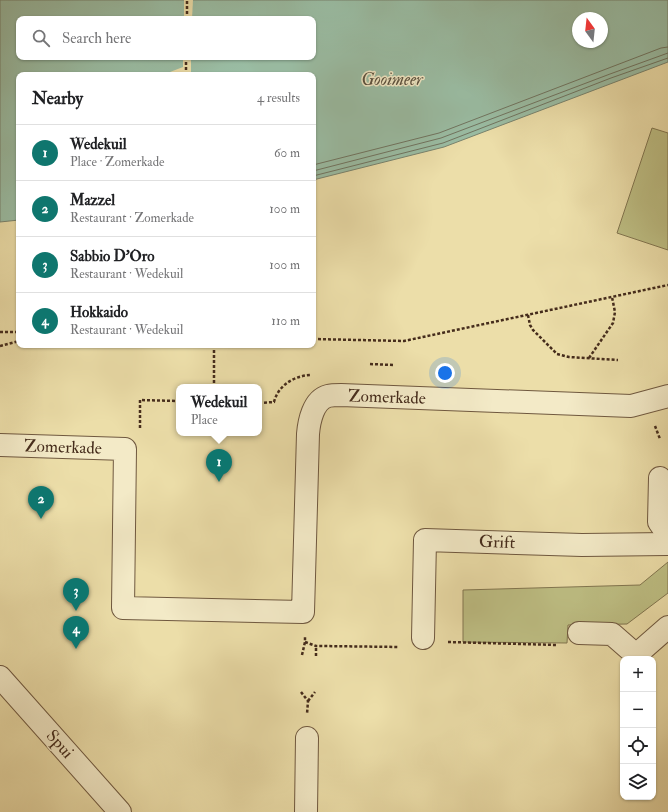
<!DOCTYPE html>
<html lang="en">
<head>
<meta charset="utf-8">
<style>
  :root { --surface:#fff; --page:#f2f2f2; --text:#202124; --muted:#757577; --line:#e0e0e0; --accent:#0f766e }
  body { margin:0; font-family:"IM FELL Double Pica",serif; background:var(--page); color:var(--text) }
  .controls { position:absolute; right:12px; bottom:12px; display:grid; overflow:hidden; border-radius:8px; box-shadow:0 1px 3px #0004 }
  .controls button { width:36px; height:36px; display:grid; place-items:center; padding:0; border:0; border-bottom:1px solid var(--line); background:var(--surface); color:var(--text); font:20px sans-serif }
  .compass { position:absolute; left:572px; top:12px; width:36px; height:36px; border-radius:50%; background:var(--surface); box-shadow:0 1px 3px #0004; rotate:345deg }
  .you { position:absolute; left:445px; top:373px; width:14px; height:14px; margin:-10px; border:3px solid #fff; border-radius:50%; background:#1a73e8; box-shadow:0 0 0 6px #1a73e833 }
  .badge { display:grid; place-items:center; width:26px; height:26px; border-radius:50%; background:var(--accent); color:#fff; font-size:13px; font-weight:700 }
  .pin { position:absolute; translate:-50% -33px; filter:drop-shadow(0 1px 2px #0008) }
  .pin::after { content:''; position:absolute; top:21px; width:14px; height:12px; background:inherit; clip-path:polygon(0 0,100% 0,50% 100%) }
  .popup { position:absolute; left:176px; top:384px; width:86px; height:52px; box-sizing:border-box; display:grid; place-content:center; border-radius:8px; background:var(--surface); filter:drop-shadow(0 1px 3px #0005); font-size:13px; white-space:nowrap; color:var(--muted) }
  .popup b { font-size:15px; color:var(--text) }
  .popup::after { content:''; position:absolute; left:50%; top:100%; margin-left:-8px; border:8px solid transparent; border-top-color:var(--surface) }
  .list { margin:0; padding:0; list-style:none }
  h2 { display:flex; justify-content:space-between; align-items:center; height:52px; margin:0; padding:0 16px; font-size:17px }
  h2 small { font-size:13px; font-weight:400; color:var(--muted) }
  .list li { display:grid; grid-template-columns:26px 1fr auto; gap:12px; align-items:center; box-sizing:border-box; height:56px; padding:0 16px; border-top:1px solid var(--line) }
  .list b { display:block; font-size:15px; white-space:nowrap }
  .list p { margin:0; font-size:13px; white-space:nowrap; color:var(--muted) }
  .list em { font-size:13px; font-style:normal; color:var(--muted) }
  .icon { flex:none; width:22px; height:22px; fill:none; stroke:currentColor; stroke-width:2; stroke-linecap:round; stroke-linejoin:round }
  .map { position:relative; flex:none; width:668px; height:812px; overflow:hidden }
  .search { position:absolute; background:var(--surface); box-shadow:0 1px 3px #0004; left:16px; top:16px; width:300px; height:44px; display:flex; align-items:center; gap:10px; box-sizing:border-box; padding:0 14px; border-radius:8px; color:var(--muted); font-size:15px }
  .panel { position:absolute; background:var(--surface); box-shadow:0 1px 3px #0004; left:16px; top:72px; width:300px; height:276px; border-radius:8px }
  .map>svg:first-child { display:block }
  .green { fill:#bebf84; stroke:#827650 }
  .water { fill:#9abda4; stroke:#78836e; fill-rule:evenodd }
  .pier { fill:#ecdea9 }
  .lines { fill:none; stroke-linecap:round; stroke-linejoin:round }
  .shore { stroke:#707460; stroke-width:1 }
  .minor-casing { stroke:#6f583f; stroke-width:24 }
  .path { stroke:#452c1c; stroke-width:2.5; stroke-dasharray:3 2; stroke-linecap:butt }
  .minor { stroke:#f3eac7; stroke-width:22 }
  .labels { text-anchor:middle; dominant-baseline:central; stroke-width:3; stroke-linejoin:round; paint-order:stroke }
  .street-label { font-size:17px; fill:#452c1c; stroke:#f3eac7 }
  .water-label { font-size:18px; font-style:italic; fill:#5a503e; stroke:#f3eac7 }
</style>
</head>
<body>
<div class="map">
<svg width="668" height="812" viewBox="0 0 668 812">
  <rect width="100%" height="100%" fill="#ecdea9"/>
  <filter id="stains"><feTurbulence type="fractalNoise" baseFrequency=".005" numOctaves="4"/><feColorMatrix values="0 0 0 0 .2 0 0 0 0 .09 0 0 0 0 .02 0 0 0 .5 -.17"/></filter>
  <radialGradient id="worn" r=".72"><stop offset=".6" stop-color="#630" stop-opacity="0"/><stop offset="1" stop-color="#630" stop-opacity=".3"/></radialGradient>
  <g class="green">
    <polygon points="652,128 668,133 668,250 617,233"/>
    <polygon points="668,562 668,593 627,624 568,625 567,643 463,642 463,590 640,585"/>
  </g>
  <path class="water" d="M0 0H668V62L444 147 313 180V75H19V220L0 222ZM578 18H602V42H578ZM19 19H313V57H19Z"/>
  <g class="pier">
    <polygon points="184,0 193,0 192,19 184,19"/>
    <polygon points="183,57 191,57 191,75 170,75 170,72 183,67"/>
  </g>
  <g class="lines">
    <g class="shore">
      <polyline points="313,165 439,133 661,48 668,47"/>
      <polyline points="313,171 441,138 610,74 668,53"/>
      <polyline points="313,176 443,143 611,78 668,58"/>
    </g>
    <defs>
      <g id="minor">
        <path d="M0 445 125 449 123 608 303 612 308 434C309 422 313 400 328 396 332 395 337 395 341 395L631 406 668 396"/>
        <polyline points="660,478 659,522 668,535"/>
        <polyline points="579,633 612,634 636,655 668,627"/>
        <polyline points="423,638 425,540 582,545 668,544"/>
        <polyline points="0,677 120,812"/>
        <polyline points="306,812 307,738"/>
      </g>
    </defs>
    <use href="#minor" class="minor-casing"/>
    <g class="path">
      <polyline points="187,19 187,0"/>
      <polyline points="186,75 186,57"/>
      <polyline points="528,315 530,325 533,330 557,354 569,357 618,360"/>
      <polyline points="0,332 19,332"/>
      <polyline points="313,339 404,341 668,285"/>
      <polyline points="214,345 214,387"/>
      <polyline points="0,346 19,341"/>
      <polyline points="589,358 613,323 615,312 612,297"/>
      <polyline points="370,364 393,365"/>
      <path d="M259 403 274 402C278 386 293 376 310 375"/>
      <polyline points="655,426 660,439"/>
      <polyline points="140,428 140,400 179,401"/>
      <polyline points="305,642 316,646 322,646 399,647"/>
      <polyline points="448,642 557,645"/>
      <polyline points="302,655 305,642 305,637"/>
      <polyline points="316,656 316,646"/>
      <polyline points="301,692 308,701 307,714"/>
      <polyline points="308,701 315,692"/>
    </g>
    <use href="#minor" class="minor"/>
  </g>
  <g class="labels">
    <g class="street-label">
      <text transform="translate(387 397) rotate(2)">Zomerkade</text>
      <text transform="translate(63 447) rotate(2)">Zomerkade</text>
      <text transform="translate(497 542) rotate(2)">Grift</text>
      <text transform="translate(60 744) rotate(48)">Spui</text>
    </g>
    <g class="water-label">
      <text x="392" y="79">Gooimeer</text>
    </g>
  </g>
  <rect width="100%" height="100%" filter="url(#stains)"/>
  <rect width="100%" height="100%" fill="url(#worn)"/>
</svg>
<div class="controls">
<button>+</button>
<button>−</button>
<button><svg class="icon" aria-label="locate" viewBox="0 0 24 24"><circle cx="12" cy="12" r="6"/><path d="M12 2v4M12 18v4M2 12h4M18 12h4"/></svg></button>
<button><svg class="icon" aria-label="layers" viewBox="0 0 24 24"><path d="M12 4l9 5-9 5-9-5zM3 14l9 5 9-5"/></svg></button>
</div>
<svg class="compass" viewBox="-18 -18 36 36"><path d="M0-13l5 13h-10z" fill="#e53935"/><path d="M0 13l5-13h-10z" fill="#757577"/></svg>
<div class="you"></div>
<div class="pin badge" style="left:219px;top:482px">1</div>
<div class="popup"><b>Wedekuil</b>Place</div>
<div class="pin badge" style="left:41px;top:519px">2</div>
<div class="pin badge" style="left:76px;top:611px">3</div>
<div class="pin badge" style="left:76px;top:649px">4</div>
<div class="search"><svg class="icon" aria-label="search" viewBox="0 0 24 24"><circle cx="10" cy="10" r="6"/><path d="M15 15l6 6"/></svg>Search here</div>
<section class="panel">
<h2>Nearby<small>4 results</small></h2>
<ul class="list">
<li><span class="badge">1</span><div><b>Wedekuil</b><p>Place · Zomerkade</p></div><em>60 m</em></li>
<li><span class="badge">2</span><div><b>Mazzel</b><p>Restaurant · Zomerkade</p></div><em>100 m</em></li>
<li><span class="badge">3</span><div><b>Sabbio D'Oro</b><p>Restaurant · Wedekuil</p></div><em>100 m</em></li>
<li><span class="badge">4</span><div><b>Hokkaido</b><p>Restaurant · Wedekuil</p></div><em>110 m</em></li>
</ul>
</section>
</div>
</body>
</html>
